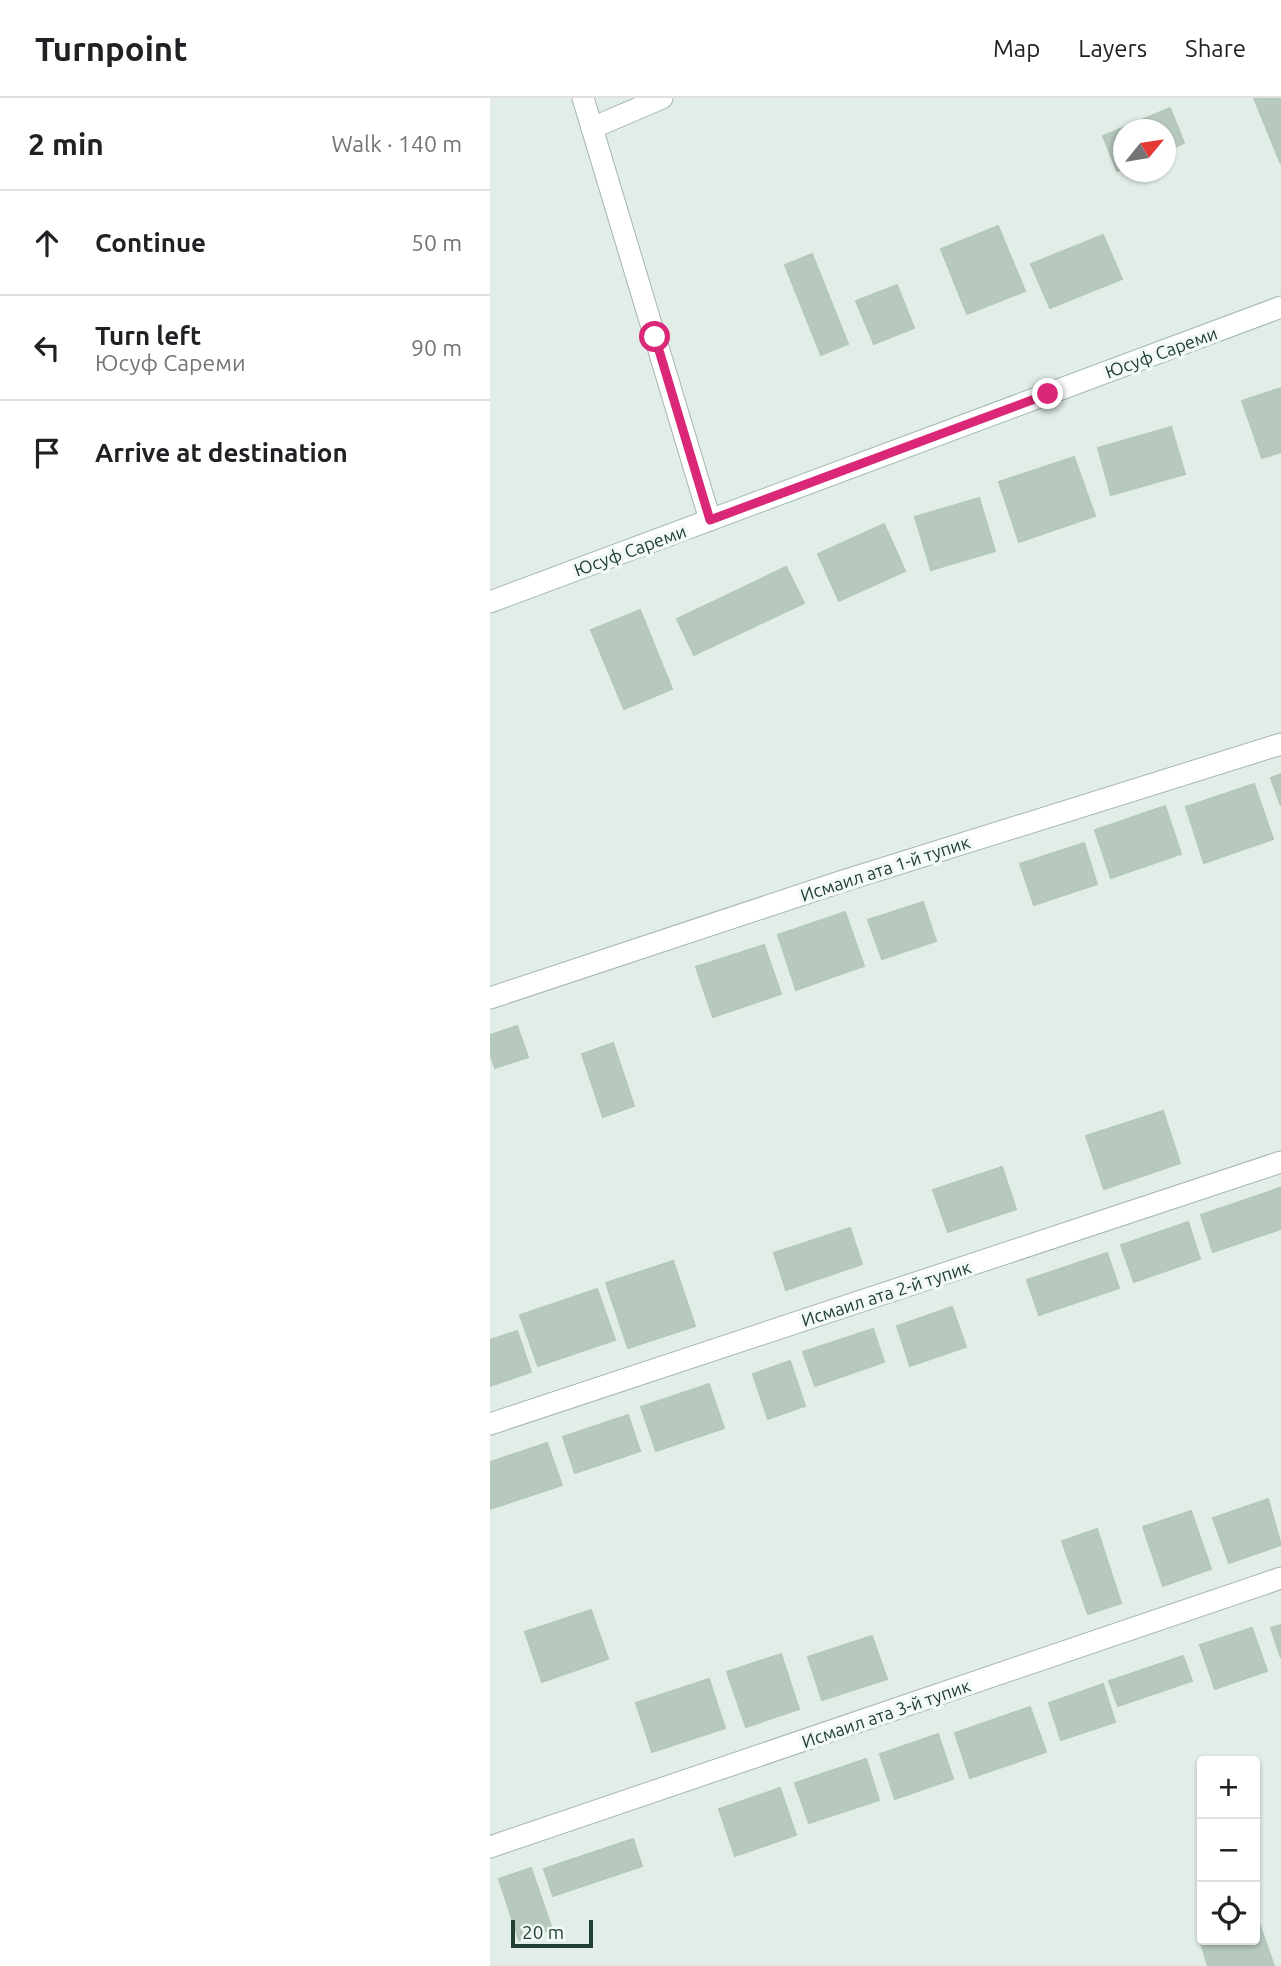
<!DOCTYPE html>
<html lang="en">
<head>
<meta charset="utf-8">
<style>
  :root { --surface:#fff; --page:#f6f6f6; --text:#202124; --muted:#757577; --line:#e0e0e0 }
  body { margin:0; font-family:Ubuntu,sans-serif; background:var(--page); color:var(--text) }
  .controls { position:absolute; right:21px; bottom:21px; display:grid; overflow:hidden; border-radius:7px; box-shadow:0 2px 5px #0004 }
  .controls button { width:63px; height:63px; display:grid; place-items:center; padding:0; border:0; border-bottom:2px solid var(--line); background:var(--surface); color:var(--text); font:35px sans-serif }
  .compass { position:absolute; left:623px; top:21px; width:63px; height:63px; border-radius:50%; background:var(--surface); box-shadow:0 2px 5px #0004; rotate:60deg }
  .scale { position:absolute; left:21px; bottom:18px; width:82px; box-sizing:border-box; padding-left:7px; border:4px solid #214033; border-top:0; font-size:19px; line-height:24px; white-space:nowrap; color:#214033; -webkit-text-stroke:5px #f3f9f5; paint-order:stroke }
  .stop { position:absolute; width:21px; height:21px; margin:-16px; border:5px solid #db2777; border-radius:50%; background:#fff }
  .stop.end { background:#db2777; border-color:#fff; box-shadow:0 2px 7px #0008 }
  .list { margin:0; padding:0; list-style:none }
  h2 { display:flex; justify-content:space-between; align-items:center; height:91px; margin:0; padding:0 28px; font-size:30px }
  h2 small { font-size:23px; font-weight:400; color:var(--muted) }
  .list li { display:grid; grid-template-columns:46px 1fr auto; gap:21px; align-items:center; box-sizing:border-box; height:105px; padding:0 28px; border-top:2px solid var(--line) }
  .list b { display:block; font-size:26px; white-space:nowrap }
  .list p { margin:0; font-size:23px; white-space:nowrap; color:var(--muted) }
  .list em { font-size:23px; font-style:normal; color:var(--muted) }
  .icon { flex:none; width:38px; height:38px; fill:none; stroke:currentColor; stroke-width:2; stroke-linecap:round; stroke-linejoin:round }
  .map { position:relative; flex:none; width:791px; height:1868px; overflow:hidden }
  header { display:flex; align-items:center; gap:42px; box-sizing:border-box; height:98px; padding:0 35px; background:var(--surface); border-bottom:2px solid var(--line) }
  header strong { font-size:33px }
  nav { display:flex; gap:38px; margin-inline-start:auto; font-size:24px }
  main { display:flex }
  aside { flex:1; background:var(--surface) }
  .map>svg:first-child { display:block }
  .building { fill:#b7c8bf; stroke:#b4c8bc; stroke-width:2 }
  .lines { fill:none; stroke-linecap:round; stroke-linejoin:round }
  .minor-casing { stroke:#a4b6ad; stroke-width:23 }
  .secondary-casing { stroke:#a0baad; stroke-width:23 }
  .minor { stroke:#fff; stroke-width:21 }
  .secondary { stroke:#fff; stroke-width:21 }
  .route { stroke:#db2777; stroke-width:9 }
  .labels { text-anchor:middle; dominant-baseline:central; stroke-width:7; stroke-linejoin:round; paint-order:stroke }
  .street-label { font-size:18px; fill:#214033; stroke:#f3f9f5 }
</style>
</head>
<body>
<header>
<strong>Turnpoint</strong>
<nav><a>Map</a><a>Layers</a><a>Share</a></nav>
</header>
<main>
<aside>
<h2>2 min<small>Walk · 140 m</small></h2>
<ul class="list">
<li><svg class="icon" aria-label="ahead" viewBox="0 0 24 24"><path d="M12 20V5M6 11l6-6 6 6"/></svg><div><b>Continue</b></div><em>50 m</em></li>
<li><svg class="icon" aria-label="left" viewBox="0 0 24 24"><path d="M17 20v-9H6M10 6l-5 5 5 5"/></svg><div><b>Turn left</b><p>Юсуф Сареми</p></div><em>90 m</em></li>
<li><svg class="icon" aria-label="arrive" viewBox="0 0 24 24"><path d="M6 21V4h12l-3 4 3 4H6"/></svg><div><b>Arrive at destination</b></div></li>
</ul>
</aside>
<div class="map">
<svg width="791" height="1868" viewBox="0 0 791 1868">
  <rect width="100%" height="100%" fill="#e2ede7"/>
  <g class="building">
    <polygon points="764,0 791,0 791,66"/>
    <polygon points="680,10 694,45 676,53 676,32 634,32 634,70 627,73 613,38"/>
    <polygon points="508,128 535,193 477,216 451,151"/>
    <polygon points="613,137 632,181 560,210 541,166"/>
    <polygon points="322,156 358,246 331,257 295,167"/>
    <polygon points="407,187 424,230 384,246 366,203"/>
    <polygon points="791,290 791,354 772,360 752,303"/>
    <polygon points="681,329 695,376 621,397 608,350"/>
    <polygon points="584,359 605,418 529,444 509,384"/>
    <polygon points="489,400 505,453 441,472 425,419"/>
    <polygon points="394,426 415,473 349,503 328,456"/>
    <polygon points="296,469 314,505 204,557 187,521"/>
    <polygon points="150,512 182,591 134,611 101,532"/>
    <polygon points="791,676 791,708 781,680"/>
    <polygon points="764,686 783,741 714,765 696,709"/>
    <polygon points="675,708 691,756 621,780 605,732"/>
    <polygon points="594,745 607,786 544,807 530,766"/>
    <polygon points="433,804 446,843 392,861 378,822"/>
    <polygon points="355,814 374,868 306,892 288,837"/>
    <polygon points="274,847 291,896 223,919 206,869"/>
    <polygon points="27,928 38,959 5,970 0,955 0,937"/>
    <polygon points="123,945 144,1008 113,1019 92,956"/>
    <polygon points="673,1013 690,1065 614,1091 596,1038"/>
    <polygon points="512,1069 526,1111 458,1134 443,1092"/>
    <polygon points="790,1090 791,1131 723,1154 711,1117"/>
    <polygon points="698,1124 710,1161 644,1184 631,1147"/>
    <polygon points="360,1130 372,1166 296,1192 284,1155"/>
    <polygon points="617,1155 629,1190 549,1217 537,1182"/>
    <polygon points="183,1163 205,1228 138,1250 116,1185"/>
    <polygon points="107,1191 125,1242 48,1268 30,1217"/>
    <polygon points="462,1209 476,1249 420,1268 407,1228"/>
    <polygon points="383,1231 394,1264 325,1288 313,1254"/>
    <polygon points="27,1233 41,1274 0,1288 0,1242"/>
    <polygon points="300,1263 315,1308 278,1321 263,1276"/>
    <polygon points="219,1286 234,1330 166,1353 151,1309"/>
    <polygon points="138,1317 150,1353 85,1375 73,1339"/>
    <polygon points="57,1345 72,1387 0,1411 0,1364"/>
    <polygon points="778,1401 791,1447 739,1465 723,1420"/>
    <polygon points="701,1413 721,1471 673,1488 653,1429"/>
    <polygon points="607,1431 631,1505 598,1516 572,1443"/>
    <polygon points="101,1512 118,1561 52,1584 35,1534"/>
    <polygon points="791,1527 791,1560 781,1530"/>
    <polygon points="762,1530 777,1573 725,1591 710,1547"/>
    <polygon points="382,1538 397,1581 332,1602 318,1559"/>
    <polygon points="291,1556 309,1611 256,1629 237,1574"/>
    <polygon points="693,1558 702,1583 628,1608 619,1583"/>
    <polygon points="219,1581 235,1630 162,1654 146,1605"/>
    <polygon points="613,1586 625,1624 571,1642 559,1605"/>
    <polygon points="540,1609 556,1654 480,1680 465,1635"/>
    <polygon points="448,1636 463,1681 405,1701 390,1656"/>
    <polygon points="376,1661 389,1702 319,1725 305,1685"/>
    <polygon points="290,1690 306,1737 245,1758 229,1711"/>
    <polygon points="143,1741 152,1768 63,1798 54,1771"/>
    <polygon points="41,1770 62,1831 29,1842 9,1781"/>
    <polygon points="768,1822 784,1868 718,1868 710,1842 765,1842 765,1824"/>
  </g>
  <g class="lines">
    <defs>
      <g id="minor">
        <polyline points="93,0 220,422"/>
        <polyline points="102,30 172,0"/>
        <polyline points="0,900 350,784 791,646"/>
        <polyline points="0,1326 791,1064"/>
        <polyline points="0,1749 791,1480"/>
      </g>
      <polyline id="secondary" points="0,504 791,209"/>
    </defs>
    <use href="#minor" class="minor-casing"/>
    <use href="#secondary" class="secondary-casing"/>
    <use href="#minor" class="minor"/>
    <use href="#secondary" class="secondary"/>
  </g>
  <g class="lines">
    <polyline class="route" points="165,239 220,422 558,296"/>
  </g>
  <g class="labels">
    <g class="street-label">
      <text transform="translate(671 254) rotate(-20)">Юсуф Сареми</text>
      <text transform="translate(140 452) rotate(-20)">Юсуф Сареми</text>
      <text transform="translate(395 770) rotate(-18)">Исмаил ата 1-й тупик</text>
      <text transform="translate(396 1195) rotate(-18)">Исмаил ата 2-й тупик</text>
      <text transform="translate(396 1615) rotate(-19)">Исмаил ата 3-й тупик</text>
    </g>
  </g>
</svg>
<div class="controls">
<button>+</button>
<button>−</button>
<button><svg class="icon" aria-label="locate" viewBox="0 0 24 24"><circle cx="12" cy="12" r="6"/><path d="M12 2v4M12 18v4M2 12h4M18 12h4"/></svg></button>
</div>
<svg class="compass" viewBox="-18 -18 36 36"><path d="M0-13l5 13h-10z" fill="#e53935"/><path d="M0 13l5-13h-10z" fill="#757577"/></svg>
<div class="scale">20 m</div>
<div class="stop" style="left:165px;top:239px"></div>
<div class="stop end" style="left:558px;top:296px"></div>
</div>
</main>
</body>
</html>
